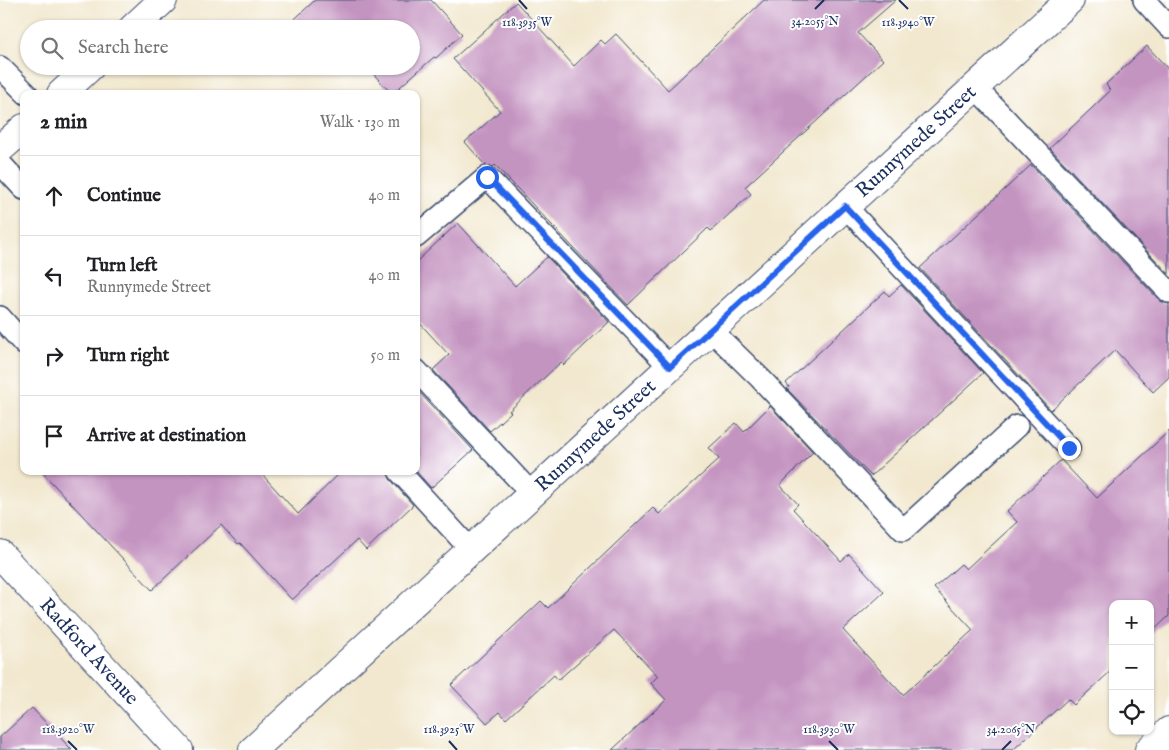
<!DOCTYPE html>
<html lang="en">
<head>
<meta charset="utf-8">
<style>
  :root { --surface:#fff; --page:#f2f2f2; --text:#202124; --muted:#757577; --line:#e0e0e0 }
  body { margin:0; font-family:"IM FELL English",serif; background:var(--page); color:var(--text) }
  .controls { position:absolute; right:15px; bottom:15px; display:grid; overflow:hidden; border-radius:10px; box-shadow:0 1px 4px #0004 }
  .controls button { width:45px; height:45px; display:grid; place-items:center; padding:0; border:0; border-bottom:1px solid var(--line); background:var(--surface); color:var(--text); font:25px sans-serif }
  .stop { position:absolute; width:15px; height:15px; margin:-11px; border:4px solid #2563eb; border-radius:50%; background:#fff }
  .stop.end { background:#2563eb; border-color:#fff; box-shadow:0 1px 5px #0008 }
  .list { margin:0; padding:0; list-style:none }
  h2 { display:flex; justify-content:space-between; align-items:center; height:65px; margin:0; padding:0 20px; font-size:21px }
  h2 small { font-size:16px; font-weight:400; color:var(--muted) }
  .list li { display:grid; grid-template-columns:32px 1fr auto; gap:15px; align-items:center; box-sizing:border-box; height:80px; padding:0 20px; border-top:1px solid var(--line) }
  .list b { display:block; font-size:19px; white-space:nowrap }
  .list p { margin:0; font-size:16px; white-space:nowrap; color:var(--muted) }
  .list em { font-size:16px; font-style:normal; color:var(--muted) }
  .icon { flex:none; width:28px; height:28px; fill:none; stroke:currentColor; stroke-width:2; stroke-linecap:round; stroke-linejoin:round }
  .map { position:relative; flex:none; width:1169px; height:750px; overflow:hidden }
  .search { position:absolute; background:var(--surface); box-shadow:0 1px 4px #0004; left:20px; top:20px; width:400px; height:55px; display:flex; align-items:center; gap:12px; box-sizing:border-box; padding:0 18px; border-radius:28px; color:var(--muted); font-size:19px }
  .panel { position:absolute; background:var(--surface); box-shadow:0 1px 4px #0004; left:20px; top:90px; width:400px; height:385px; border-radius:10px }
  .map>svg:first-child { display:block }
  .building { fill:#c494c1 }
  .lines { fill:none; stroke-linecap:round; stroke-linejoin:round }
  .lane-casing { stroke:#3b4b6f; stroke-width:24 }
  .street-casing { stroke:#3b4b6f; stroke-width:30 }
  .lane { stroke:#fff; stroke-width:21 }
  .street { stroke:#fff; stroke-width:28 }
  .route { stroke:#2563eb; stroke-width:6 }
  .ticks { fill:none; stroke:#1b2f5e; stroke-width:2 }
  .labels { text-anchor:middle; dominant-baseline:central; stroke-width:4; stroke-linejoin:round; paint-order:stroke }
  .street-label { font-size:20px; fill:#1b2f5e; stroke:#fff }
  .ticks-label { font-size:12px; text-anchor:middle; fill:#1b2f5e; stroke:#fff; stroke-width:4; stroke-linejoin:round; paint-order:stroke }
</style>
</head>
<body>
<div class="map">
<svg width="1169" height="750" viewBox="0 0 1169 750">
  <rect width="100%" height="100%" fill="#fff"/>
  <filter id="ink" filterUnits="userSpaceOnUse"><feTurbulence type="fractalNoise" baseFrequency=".02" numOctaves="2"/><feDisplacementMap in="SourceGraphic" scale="10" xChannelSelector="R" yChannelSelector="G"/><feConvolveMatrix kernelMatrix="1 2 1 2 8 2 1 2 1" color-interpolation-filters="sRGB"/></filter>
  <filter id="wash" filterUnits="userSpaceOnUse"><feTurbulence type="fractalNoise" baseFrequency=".0096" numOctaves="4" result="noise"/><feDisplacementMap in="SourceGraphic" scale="20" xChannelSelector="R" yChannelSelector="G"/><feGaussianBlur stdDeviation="1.12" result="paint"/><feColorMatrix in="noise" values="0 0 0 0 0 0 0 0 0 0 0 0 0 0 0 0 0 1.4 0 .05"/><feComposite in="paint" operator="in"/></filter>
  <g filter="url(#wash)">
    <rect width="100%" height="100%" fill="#f2e8cf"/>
    <g id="blocks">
      <g class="building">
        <polygon points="315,0 431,0 462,34 436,58 434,57 392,94 366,66 411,66 411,29 284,29"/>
        <polygon points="764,0 896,0 858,33 883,60 745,187 751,194 711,231 708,228 628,305 495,165 493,167 485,165 465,142 500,111 453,59 516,2 574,66 601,40 605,44 616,34 668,90"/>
        <polygon points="1147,46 1169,70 1169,274 1050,148 1110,91 1106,84"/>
        <polygon points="1031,165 1160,301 1169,304 1169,377 1153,392 1115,350 1051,410 920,268"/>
        <polygon points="458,223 515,286 547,257 609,322 564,365 561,362 509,411 511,412 490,431 433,370 449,355 416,319 416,262"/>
        <polygon points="901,285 983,373 871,476 787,389 789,387 786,383 885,291 889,296"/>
        <polygon points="416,389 473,450 431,488 416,471"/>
        <polygon points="770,406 813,452 780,485 798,504 793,509 841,561 849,554 884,592 843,630 903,695 973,630 934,588 961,564 966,569 1017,522 1007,511 1061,460 1097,498 1169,431 1169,616 1150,634 1150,604 1113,604 1113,669 1074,705 1068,699 1013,750 612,750 666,700 651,683 658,676 614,630 558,680 554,675 506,719 500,712 487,723 451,685 541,601 548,608 653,508 659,514 719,459 709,448 736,423 744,432"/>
        <polygon points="41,471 259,471 298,514 342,471 387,471 390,479 413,505 366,550 357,540 292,600 240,543 238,544 221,525 152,590"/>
        <polygon points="32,708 72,750 0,750 0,737"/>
      </g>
    </g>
  </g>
  <g filter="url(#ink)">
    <use href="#blocks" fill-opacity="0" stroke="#3b4b6f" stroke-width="1"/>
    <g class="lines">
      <defs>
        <g id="lane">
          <polyline points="1144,0 1169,27"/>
          <polyline points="0,67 27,94"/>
          <polyline points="975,87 1169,292"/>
          <polyline points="0,163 24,189"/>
          <polyline points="845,206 1069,448"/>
          <polyline points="416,237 487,177 670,367"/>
          <polyline points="0,317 24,344"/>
          <polyline points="711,330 760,378 903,530 1017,426"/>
          <polyline points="416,370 532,494"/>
          <polyline points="399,471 471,550"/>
        </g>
        <g id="street">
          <polyline points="132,29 163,0"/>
          <polyline points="61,94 91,66"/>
          <polyline points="0,149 24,128"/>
          <path id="s1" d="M0 554 179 750"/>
          <path id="s2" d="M253 750 1070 0"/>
          <polyline points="1149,750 1169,731"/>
        </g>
      </defs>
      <use href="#lane" class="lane-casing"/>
      <use href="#street" class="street-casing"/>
      <use href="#lane" class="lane"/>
      <use href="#street" class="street"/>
    </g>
  </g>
  <g class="lines" filter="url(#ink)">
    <polyline class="route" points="487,177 670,367 845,206 1069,448"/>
  </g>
  <path class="ticks" d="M519 0 527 9M899 0 908 9M815 9 824 0M68 741 77 750M449 741 457 750M829 741 838 750M1002 750 1011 741"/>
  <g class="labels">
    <g class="street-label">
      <text stroke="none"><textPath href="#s2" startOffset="900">Runnymede Street</textPath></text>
      <text stroke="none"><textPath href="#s2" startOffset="465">Runnymede Street</textPath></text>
      <text stroke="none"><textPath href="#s1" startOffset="132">Radford Avenue</textPath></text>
    </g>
  </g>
  <g class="ticks-label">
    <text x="815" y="25">34.2055°N</text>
    <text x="527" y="26">118.3935°W</text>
    <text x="908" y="26">118.3940°W</text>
    <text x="68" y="733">118.3920°W</text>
    <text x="449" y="733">118.3925°W</text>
    <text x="829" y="733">118.3930°W</text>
    <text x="1011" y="733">34.2065°N</text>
  </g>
</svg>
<div class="controls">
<button>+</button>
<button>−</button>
<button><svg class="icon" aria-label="locate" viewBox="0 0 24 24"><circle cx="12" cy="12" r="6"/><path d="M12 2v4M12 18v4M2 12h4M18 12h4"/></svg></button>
</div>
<div class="stop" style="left:487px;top:177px"></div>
<div class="stop end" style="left:1069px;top:448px"></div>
<div class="search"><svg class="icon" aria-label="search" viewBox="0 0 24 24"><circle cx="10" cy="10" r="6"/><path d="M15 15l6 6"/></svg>Search here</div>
<section class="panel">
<h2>2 min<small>Walk · 130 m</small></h2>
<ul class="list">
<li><svg class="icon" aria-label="ahead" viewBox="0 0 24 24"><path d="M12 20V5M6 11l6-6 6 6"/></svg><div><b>Continue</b></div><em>40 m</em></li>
<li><svg class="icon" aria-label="left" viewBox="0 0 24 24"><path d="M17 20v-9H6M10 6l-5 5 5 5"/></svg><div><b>Turn left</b><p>Runnymede Street</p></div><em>40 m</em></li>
<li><svg class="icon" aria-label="right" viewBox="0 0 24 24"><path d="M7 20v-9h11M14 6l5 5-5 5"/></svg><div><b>Turn right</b></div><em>50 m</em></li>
<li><svg class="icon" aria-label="arrive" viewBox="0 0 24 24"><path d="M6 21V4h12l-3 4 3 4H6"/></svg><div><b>Arrive at destination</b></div></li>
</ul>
</section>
</div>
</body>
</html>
